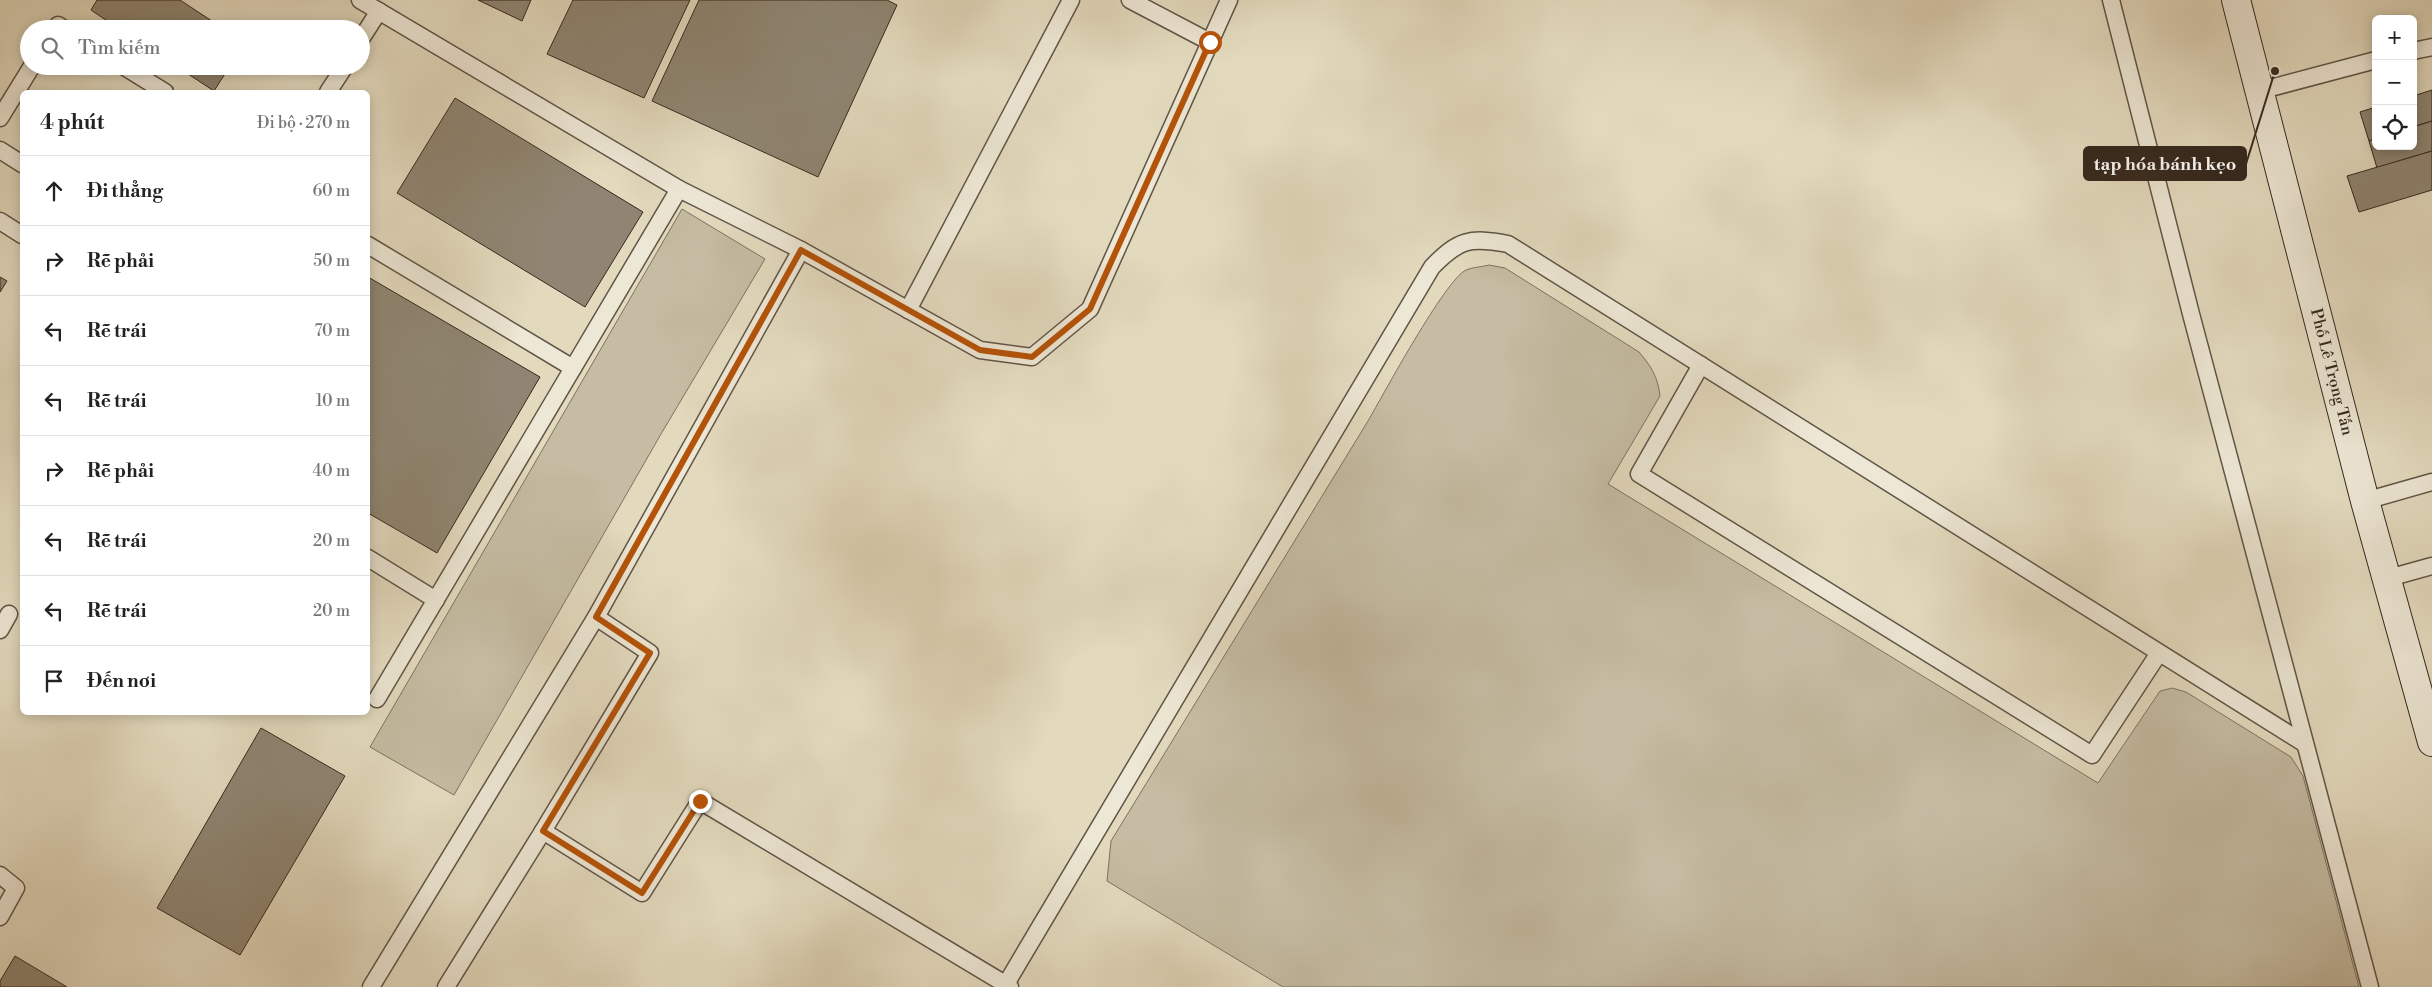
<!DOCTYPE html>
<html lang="vi">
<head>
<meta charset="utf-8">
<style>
  :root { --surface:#fff; --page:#f6f6f6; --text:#222; --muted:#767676; --line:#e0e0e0 }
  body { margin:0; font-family:"Libre Bodoni",serif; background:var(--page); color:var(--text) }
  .controls { position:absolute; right:15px; top:15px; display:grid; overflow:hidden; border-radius:8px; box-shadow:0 2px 12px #0003 }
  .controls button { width:45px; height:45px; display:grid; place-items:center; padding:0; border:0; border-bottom:1px solid var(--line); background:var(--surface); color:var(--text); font:25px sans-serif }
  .stop { position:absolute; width:15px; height:15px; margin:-11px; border:4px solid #b45309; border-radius:50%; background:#fff }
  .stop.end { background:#b45309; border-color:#fff; box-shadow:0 1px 5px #0008 }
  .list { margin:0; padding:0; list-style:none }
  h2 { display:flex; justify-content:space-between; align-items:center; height:65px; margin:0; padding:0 20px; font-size:21px }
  h2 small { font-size:16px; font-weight:400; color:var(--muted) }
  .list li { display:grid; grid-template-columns:32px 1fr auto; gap:15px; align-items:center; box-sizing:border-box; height:70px; padding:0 20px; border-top:1px solid var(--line) }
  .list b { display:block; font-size:19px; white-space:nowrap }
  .list em { font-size:16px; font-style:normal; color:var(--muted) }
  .icon { flex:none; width:28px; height:28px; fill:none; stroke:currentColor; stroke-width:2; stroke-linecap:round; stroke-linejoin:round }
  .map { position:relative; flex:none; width:2432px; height:987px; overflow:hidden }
  .search { position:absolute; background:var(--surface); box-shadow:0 2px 12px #0003; left:20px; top:20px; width:350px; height:55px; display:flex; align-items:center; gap:12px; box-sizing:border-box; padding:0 18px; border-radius:28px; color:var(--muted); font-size:19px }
  .panel { position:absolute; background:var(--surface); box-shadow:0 2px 12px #0003; left:20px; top:90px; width:350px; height:625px; border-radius:8px }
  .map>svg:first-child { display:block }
  .green { fill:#c5bca3; stroke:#7d7261 }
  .building { fill:#8f8572; stroke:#35291f }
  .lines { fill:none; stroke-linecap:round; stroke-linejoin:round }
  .lane-casing { stroke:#605547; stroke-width:19 }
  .secondary-casing { stroke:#35291f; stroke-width:30 }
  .lane { stroke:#ede7d5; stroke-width:16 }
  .secondary { stroke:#ede7d5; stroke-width:28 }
  .route { stroke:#b45309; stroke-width:6 }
  .labels { text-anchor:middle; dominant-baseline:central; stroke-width:5; stroke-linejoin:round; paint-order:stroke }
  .street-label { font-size:16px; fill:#35291f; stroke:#ede7d5 }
  .leader { fill:none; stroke:#35291f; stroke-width:2 }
  .callout-dot { fill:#35291f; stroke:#ede7d5; stroke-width:2 }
  .callout { fill:#35291f; stroke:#35291f; stroke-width:2 }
  .callout-label { font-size:18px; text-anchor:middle; font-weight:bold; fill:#fff }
</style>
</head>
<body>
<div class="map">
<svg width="2432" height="987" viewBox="0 0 2432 987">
  <rect width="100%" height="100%" fill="#e3dabe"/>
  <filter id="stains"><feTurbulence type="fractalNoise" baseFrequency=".004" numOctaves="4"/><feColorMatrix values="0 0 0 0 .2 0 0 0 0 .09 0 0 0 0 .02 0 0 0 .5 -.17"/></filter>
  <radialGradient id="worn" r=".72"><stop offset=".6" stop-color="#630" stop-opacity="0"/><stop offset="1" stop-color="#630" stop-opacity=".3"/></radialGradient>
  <g class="green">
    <polygon points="682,209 765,259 661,434 454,795 370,747"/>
    <path d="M1489 265 1505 268 1639 352C1651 366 1658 377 1660 396L1608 484 2098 783 2160 691 2172 688 2186 692 2291 757 2303 776 2359 987H1283L1107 881 1111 841 1368 421C1383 395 1445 280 1466 270 1473 267 1482 267 1489 265Z"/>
  </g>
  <g class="building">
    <polygon points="97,0 180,0 224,29 119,29 91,10"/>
    <polygon points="478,0 531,0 522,21"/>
    <polygon points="573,0 690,0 644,98 547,54"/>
    <polygon points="699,0 887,0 897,5 818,177 652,101"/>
    <polygon points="176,66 230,66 214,91"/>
    <polygon points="2432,90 2432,121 2413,127 2413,96"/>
    <polygon points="455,98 643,212 585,307 397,193"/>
    <polygon points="2376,107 2376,138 2369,141 2360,112"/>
    <polygon points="2432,121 2432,151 2377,168 2369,141 2376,138 2376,146 2413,146 2413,127"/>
    <polygon points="2432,151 2432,190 2359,212 2347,176"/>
    <polygon points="0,277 7,281 0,292"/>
    <polygon points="368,277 540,377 437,553 368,513"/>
    <polygon points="261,728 345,776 240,955 157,908"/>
    <polygon points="15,956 67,987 0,987 0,981"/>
  </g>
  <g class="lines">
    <defs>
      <g id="lane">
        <polyline points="360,0 679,189 801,250 980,350 1032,357 1090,309 1229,0"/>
        <polyline points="1130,0 1210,42"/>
        <polyline points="2111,0 2191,314 2370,987"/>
        <polyline points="56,29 58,25 64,29"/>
        <polyline points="361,39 379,11"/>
        <polyline points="2413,51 2432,47"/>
        <polyline points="123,66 165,92"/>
        <polyline points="2259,91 2376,60"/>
        <polyline points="328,92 345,66"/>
        <polyline points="0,118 32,66"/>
        <polyline points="0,150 22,164"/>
        <polyline points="0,221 22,235"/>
        <polyline points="368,245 573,368"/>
        <polyline points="908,310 1071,0"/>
        <polyline points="1701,365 1639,474 2092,755 2159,653"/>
        <polyline points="2365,501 2432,482"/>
        <polyline points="368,558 436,600"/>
        <polyline points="2385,579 2432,566"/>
        <polyline points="0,630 9,614"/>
        <polyline points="377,699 679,189"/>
        <polyline points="543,831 642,893 700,801 1010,987"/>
        <polyline points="0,875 16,888 0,917"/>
        <path d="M1006 984 1432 267C1459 239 1470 237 1508 244L2305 744"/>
        <polyline points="371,987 596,617 801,250"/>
        <polyline points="446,987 543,831 650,653 596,617"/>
      </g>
      <g id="secondary">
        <path id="s1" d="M2236 0 2365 501 2432 742"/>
      </g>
    </defs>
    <use href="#lane" class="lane-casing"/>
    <use href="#secondary" class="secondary-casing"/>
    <use href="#lane" class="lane"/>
    <use href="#secondary" class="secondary"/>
  </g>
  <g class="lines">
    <polyline class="route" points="700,801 642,893 543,831 650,653 596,617 801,250 980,350 1032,357 1090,309 1210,42"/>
  </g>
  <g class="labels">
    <g class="street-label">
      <text stroke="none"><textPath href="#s1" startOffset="384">Phố Lê Trọng Tấn</textPath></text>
    </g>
  </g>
  <path class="leader" d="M2275 71L2246 164"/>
  <circle class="callout-dot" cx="2275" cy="71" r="5"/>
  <rect class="callout" x="2084" y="147" width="162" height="33" rx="5"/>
  <g class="callout-label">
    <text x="2165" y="170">tạp hóa bánh kẹo</text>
  </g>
  <rect width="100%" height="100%" filter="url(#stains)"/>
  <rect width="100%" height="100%" fill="url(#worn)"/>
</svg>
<div class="controls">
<button>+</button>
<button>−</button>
<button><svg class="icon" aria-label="locate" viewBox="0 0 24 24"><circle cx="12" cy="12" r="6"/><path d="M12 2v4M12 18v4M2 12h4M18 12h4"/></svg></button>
</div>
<div class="stop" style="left:1210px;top:42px"></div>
<div class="stop end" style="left:700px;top:801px"></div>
<div class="search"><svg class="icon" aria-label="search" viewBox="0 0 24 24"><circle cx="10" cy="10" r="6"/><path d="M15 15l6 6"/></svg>Tìm kiếm</div>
<section class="panel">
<h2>4 phút<small>Đi bộ · 270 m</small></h2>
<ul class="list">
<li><svg class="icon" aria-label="ahead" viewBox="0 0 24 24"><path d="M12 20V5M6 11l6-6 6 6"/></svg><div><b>Đi thẳng</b></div><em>60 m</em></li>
<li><svg class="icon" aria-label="right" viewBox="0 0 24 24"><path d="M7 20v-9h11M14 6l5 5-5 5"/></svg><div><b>Rẽ phải</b></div><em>50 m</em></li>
<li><svg class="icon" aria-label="left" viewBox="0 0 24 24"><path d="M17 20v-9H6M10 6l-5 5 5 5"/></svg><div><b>Rẽ trái</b></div><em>70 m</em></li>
<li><svg class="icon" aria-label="left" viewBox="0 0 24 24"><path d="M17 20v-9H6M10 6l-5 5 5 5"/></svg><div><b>Rẽ trái</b></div><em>10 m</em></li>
<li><svg class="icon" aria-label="right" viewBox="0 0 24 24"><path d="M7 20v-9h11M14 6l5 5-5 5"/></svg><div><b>Rẽ phải</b></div><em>40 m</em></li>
<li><svg class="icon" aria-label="left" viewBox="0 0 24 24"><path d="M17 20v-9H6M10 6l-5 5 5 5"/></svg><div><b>Rẽ trái</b></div><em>20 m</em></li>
<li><svg class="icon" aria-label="left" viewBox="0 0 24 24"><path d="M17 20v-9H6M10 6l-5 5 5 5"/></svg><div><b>Rẽ trái</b></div><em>20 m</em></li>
<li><svg class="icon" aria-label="arrive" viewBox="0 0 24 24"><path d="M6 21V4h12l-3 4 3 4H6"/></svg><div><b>Đến nơi</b></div></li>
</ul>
</section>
</div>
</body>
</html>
